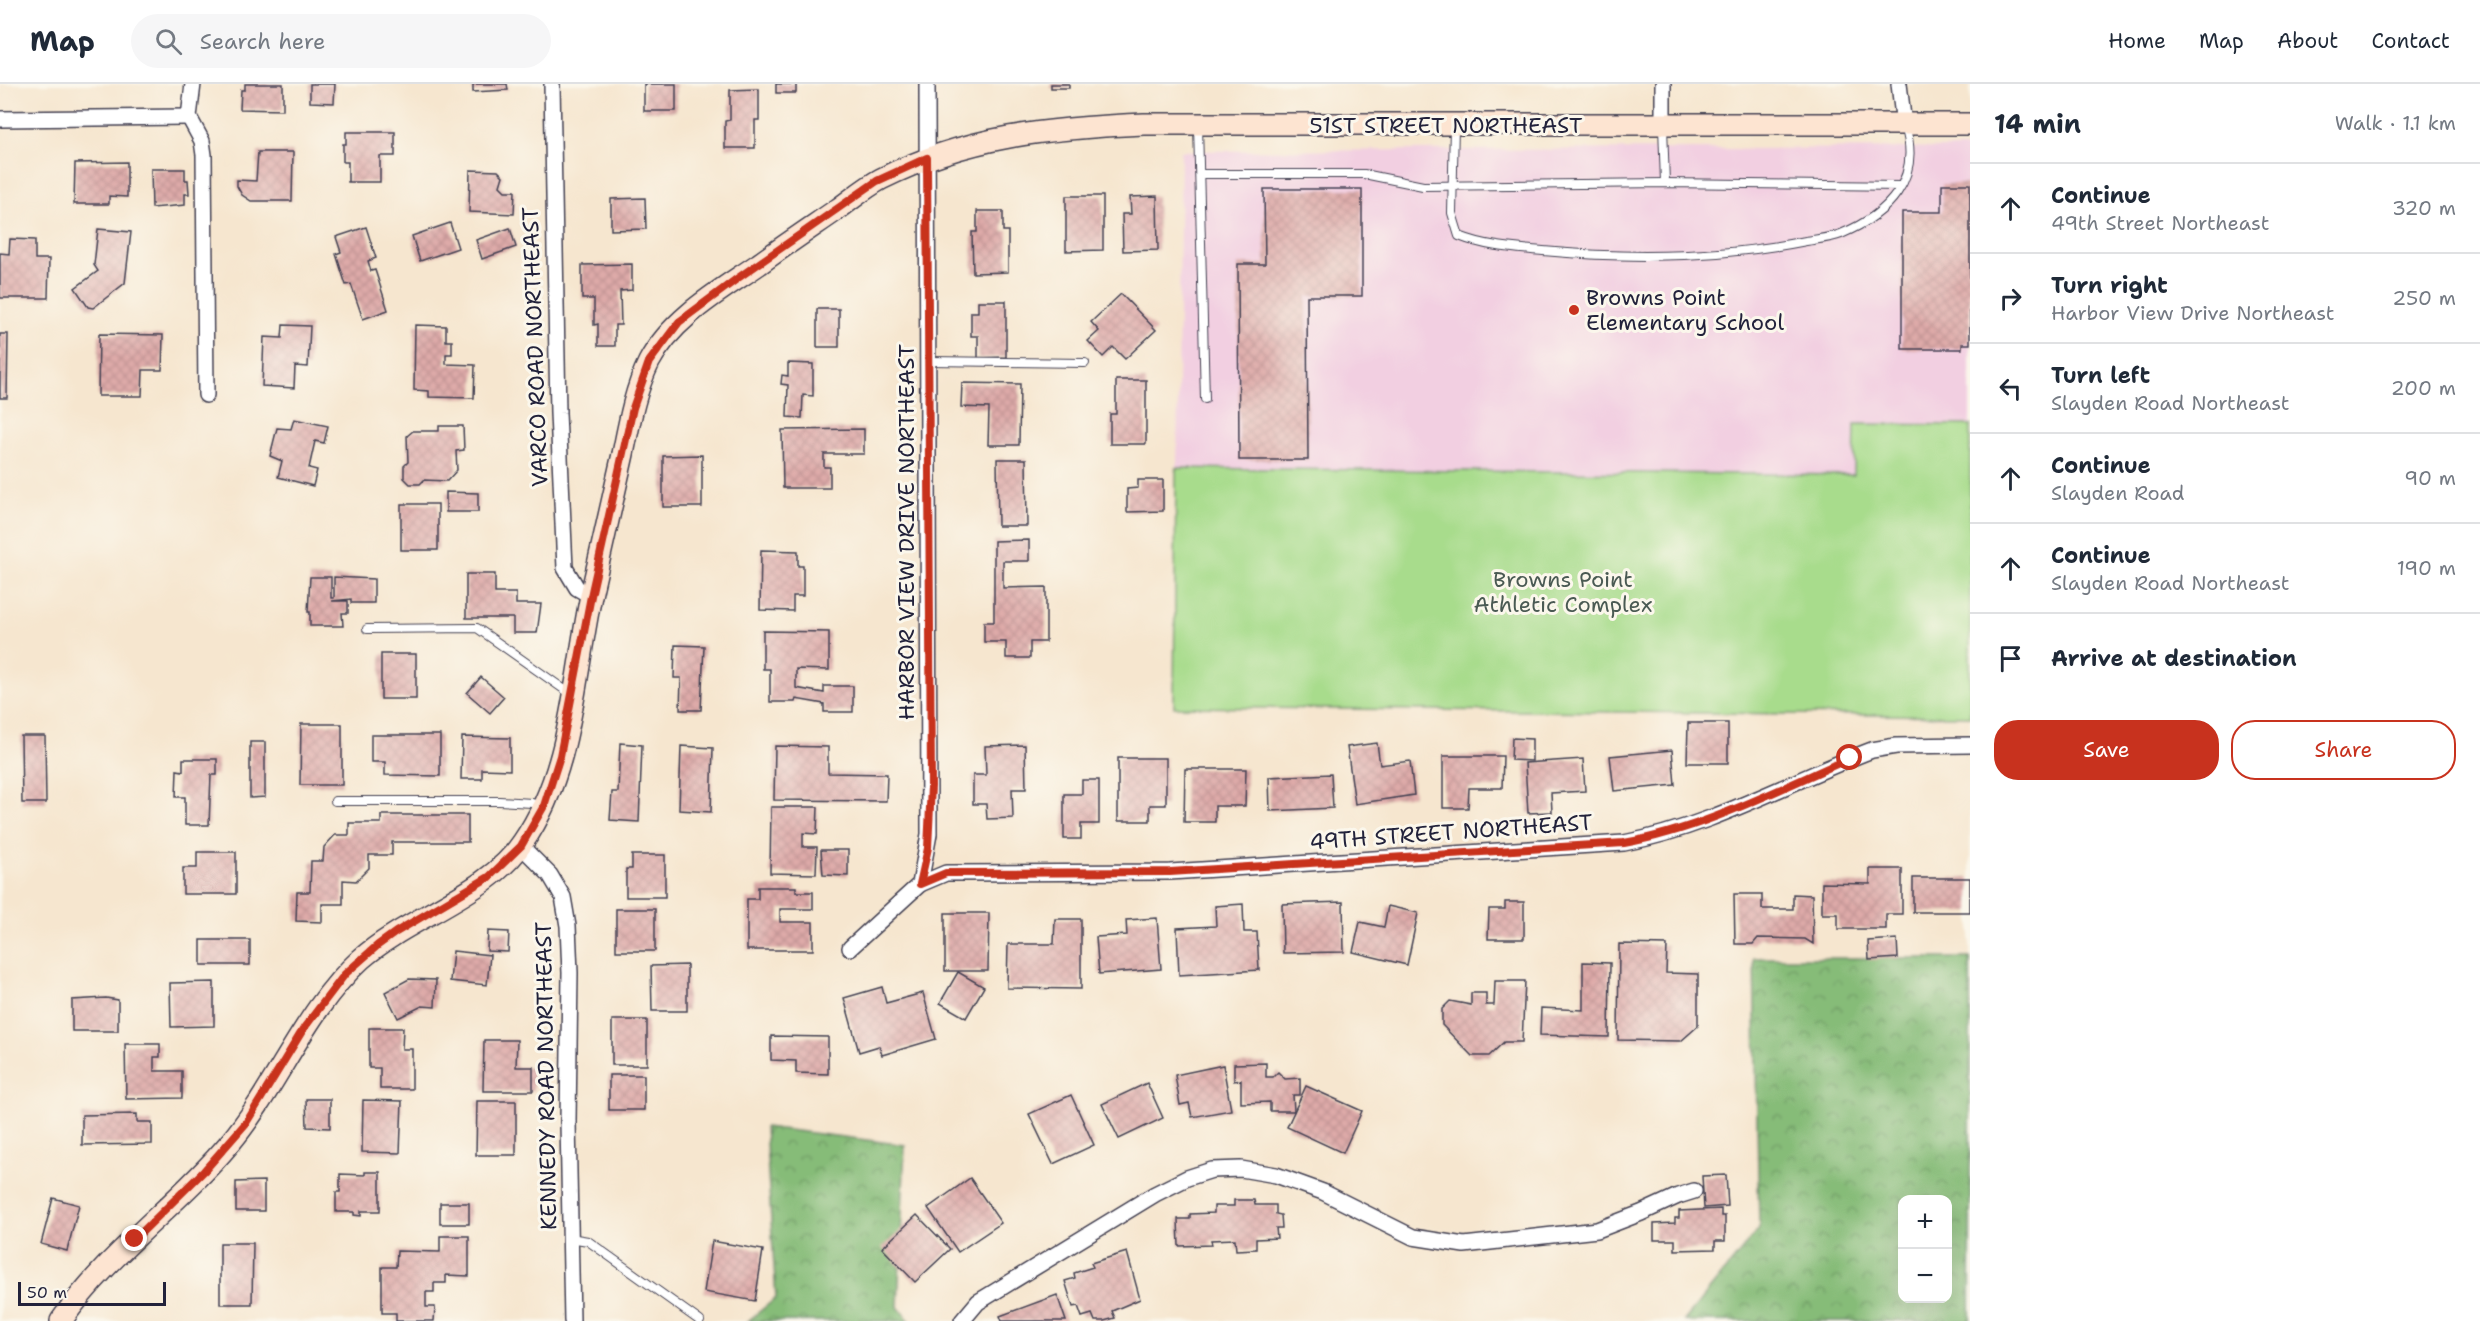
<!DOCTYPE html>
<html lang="en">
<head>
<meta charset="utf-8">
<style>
  :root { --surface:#fff; --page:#f6f6f7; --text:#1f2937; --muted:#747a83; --line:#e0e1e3; --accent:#c8321e }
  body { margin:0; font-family:"Shantell Sans",sans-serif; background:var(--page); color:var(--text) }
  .controls { position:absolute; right:18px; bottom:18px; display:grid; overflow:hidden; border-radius:12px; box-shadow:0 6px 24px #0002 }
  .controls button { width:54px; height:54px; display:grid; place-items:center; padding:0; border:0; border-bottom:2px solid var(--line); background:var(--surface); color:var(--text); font:30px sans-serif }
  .scale { position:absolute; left:18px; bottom:15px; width:148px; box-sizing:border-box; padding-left:6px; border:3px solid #22223b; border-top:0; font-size:16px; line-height:21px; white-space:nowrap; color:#22223b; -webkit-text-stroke:4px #fbf7ec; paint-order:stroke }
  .stop { position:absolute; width:18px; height:18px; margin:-14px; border:4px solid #c8321e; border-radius:50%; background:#fff }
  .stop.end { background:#c8321e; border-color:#fff; box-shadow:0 2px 6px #0008 }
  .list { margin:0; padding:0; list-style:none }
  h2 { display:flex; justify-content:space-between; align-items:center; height:78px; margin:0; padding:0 24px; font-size:26px }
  h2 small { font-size:20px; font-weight:400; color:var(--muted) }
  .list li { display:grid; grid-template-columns:39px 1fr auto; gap:18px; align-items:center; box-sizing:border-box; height:90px; padding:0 24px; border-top:2px solid var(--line) }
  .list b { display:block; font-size:22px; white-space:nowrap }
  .list p { margin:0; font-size:20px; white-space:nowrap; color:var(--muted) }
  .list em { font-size:20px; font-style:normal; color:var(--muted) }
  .actions { display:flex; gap:12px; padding:18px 24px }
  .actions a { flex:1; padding:14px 0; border:2px solid var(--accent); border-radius:24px; text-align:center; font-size:21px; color:var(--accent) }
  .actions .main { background:var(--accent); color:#fff }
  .icon { flex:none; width:33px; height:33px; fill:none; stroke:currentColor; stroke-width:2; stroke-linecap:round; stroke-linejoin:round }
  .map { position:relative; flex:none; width:1970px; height:1237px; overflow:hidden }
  header { display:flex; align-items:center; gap:36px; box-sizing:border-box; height:84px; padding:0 30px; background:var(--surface); border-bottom:2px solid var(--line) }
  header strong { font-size:28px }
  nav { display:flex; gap:33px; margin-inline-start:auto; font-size:21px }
  .search { width:420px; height:54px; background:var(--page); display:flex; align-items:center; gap:15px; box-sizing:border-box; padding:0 21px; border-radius:33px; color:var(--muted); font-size:22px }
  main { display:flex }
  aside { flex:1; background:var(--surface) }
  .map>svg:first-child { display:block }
  .built { fill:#f2cfe1 }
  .forest { fill:url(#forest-crowns); stroke:#546f5a; stroke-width:1.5; fill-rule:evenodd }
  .park { fill:#a8dc8c; stroke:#657f64; stroke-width:1.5 }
  .building { fill:url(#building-cross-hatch) }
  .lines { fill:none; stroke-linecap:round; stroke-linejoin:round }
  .lane-casing { stroke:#423f51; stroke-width:10 }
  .street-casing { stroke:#423f51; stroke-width:18 }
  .secondary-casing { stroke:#423f51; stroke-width:24 }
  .lane { stroke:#fff; stroke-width:8 }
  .street { stroke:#fff; stroke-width:15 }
  .secondary { stroke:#fde4d1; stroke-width:21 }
  .route { stroke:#c8321e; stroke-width:8 }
  .poi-dot { fill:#c8321e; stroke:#fbf7ec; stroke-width:2 }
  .labels { text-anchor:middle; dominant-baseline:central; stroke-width:6; stroke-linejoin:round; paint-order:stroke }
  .street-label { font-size:22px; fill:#22223b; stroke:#fbf7ec }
  .poi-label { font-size:22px; fill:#22223b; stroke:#fbf7ec; text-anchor:start }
  .park-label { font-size:22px; fill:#4a5a53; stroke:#fbf7ec }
</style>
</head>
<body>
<header>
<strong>Map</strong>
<div class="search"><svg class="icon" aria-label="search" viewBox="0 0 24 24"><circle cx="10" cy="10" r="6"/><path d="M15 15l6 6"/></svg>Search here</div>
<nav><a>Home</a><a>Map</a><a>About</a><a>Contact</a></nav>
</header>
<main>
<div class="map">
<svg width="1970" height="1237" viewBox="0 0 1970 1237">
  <defs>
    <pattern id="forest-crowns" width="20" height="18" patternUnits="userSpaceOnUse" patternTransform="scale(1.5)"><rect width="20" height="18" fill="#86bc78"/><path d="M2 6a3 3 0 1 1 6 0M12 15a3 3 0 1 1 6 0" fill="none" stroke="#6d9864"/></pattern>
    <pattern id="building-cross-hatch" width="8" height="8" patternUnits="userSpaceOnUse" patternTransform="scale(1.5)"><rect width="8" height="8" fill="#deaaa9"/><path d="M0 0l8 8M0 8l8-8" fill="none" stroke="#be9292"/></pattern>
  </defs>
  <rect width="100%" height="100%" fill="#fbf7ec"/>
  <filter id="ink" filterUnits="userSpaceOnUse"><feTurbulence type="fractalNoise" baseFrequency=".0167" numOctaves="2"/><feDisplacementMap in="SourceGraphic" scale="12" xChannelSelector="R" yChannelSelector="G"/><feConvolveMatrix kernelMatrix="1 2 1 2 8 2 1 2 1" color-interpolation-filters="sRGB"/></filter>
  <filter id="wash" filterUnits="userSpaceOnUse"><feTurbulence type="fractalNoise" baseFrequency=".008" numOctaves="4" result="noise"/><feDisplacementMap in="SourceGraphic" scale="24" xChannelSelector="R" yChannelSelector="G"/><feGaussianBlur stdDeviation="1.35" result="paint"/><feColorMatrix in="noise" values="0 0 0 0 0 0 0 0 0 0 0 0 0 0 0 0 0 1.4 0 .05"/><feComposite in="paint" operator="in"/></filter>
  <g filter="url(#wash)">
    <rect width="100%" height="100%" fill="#f6e6cf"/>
    <polygon class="built" points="1970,64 1970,633 1174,623 1181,67"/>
    <g class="forest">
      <path d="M1754 874H1970V1237H1684L1759 1145ZM1902 1116H1948V1214H1902Z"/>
      <polygon points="765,1043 905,1061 898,1223 910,1237 748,1237 776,1214"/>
    </g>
    <polygon class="park" points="1855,340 1970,341 1970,632 1174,623 1176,384 1854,391"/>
    <g id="blocks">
      <g class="building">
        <polygon points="245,0 283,0 283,26 240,25 241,6 245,6"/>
        <polygon points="310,0 335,0 334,19 310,18"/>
        <polygon points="473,0 507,0 508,6 473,8"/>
        <rect x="644" y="0" width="32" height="27"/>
        <rect x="776" y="0" width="20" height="9"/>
        <rect x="1051" y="0" width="18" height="4"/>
        <polygon points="759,5 759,36 755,36 755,64 725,64 725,37 730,36 730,6"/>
        <polygon points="346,48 395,48 395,72 380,72 380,98 348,98 348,78 343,78 343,60 346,60"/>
        <polygon points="258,68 293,68 292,117 251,117 242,111 237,102 237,96 256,97"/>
        <polygon points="127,78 127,113 109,112 109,120 74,120 75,79"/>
        <polygon points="151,85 185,85 185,96 188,96 189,110 185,110 185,121 152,124"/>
        <polygon points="470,86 498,87 503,92 500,102 505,107 515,107 514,130 469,128"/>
        <polygon points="1942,100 1970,100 1970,260 1962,260 1962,265 1902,265 1902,128 1942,128"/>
        <polygon points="1264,105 1362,105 1362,212 1307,212 1308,376 1239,376 1238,180 1265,180"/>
        <polygon points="1066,112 1103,112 1103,166 1066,167"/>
        <polygon points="1157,112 1158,166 1123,167 1122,130 1131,130 1130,113"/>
        <polygon points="645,114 646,145 611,146 611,115"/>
        <polygon points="977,127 1003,127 1003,147 1008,147 1008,188 973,189 972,148 977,148"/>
        <polygon points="450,139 458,164 420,177 412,152"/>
        <polygon points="366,143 376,174 368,177 371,187 375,186 388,226 363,235 351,200 346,201 336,170 341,168 336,153"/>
        <polygon points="510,144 516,163 482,175 476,156"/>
        <polygon points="98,145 131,148 125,199 93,224 88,223 75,204 98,187 94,181"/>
        <polygon points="10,155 35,156 35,175 49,175 48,214 0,214 0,169 9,170"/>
        <polygon points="632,180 632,206 620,207 621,241 615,241 615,262 598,262 598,240 594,241 594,215 582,215 582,181"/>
        <polygon points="1121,210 1156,246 1125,275 1113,263 1103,273 1088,257 1099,247 1091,238"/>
        <polygon points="978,217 1006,217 1006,273 978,274 978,252 971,252 971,228 978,228"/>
        <rect x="817" y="225" width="22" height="38"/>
        <polygon points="283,241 310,242 308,283 295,282 294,304 262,302 264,253 282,254"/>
        <polygon points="415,241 446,242 446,257 452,257 452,270 446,270 446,280 475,281 474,314 429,313 429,307 414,306"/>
        <polygon points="0,250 8,250 7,314 0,314"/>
        <polygon points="99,250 163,251 162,286 143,286 142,312 98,312"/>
        <polygon points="788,279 813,280 813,312 803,311 802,334 787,333 788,301 781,300 782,291 788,292"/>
        <polygon points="1116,296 1146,296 1146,360 1110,360 1110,330 1116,330"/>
        <polygon points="962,299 1020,300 1019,361 988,361 989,324 961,323"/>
        <polygon points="294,335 328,342 324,359 315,357 309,384 317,386 313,402 278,393 282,377 270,372 277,344 291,345"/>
        <polygon points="439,342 463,342 464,366 456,367 457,386 447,397 424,396 420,400 410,400 404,394 404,382 408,378 407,352 413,347 439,347"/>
        <polygon points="864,345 864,370 824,370 824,383 830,383 830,404 783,404 782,346"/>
        <polygon points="702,371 702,423 663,423 663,372"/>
        <polygon points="997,375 1026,375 1027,442 998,442"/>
        <polygon points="1138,396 1163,396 1163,427 1127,428 1127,405 1138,404"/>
        <polygon points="446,408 478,409 478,428 446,428"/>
        <rect x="401" y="420" width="37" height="46"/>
        <polygon points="1029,456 1029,477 1003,477 1003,504 1046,503 1046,558 1030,558 1030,574 1006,574 1006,558 984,558 984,538 994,538 994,457"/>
        <polygon points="761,466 798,467 798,482 803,482 803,512 793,512 793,527 760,526"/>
        <polygon points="466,490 495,490 495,509 516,509 516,520 541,520 537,549 513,549 513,534 466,534"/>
        <polygon points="310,493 331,493 331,514 334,514 334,493 374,495 374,519 351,519 351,515 332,517 348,517 348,529 342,529 343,542 310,542 310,528 308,528"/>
        <polygon points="763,547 829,548 829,586 796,585 796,604 824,609 824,602 853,602 853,628 824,628 824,620 796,615 795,618 770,618 770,585 763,585"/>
        <polygon points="675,561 704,562 701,626 680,626 681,594 674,594"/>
        <rect x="381" y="570" width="35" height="45"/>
        <polygon points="481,593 504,613 490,629 467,609"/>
        <polygon points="1688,639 1728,639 1728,679 1687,679"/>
        <polygon points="301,640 342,640 342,701 300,701"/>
        <polygon points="371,651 440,651 440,692 385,691 385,678 371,678"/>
        <polygon points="21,652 45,652 46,719 22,719"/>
        <polygon points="462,653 510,654 510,686 482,685 482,695 461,695"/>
        <polygon points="1512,654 1532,655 1532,677 1511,676"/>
        <polygon points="250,658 265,658 265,713 250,714"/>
        <polygon points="620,659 642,661 639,738 610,736 612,708 618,708"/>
        <polygon points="1377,659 1380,681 1410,677 1414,711 1355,720 1347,663"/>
        <polygon points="1025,661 1026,705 1012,705 1013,734 987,735 986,720 973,720 973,691 986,691 985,662"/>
        <polygon points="681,662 713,664 711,728 679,726"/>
        <polygon points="775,662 828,663 828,689 887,690 886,717 774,716"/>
        <polygon points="1672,666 1675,701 1614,707 1610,672"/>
        <polygon points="1443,672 1503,672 1502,704 1469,704 1468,724 1443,724"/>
        <polygon points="1118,674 1166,674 1166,721 1150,721 1150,737 1118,737"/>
        <polygon points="183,675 217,675 217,691 211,691 209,741 185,741 185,713 176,713 177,686 183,687"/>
        <polygon points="1583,675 1585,707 1551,709 1552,728 1528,729 1525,679"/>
        <polygon points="1185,685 1246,685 1245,722 1215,722 1215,738 1184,738"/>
        <polygon points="1331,690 1333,724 1270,727 1269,693"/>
        <polygon points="1082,696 1099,696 1099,740 1081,740 1081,755 1064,755 1064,710 1082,710"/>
        <polygon points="771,723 818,723 817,750 803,749 803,763 817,763 816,790 770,789"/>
        <polygon points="381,731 468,731 468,758 392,758 392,771 369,771 369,784 356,797 343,796 343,820 322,820 322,838 296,837 297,808 310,808 311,777 323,777 324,763 335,751 349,751 349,739 381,739"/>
        <polygon points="821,766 848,766 848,792 823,791"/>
        <polygon points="197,768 236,768 236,810 183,810 183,784 197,784"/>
        <polygon points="632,771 665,771 665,813 626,813 626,785 632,785"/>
        <polygon points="1870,785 1902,785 1902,830 1886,830 1886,845 1838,845 1838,830 1822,830 1822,799 1870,800"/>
        <rect x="1913" y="794" width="57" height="34"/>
        <polygon points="758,803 796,803 796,808 813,808 813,825 780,825 780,838 813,838 813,866 747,866 747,815 758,815"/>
        <polygon points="1734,810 1762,810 1762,825 1793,825 1793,810 1812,811 1813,860 1805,855 1758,854 1753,860 1735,860"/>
        <polygon points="1343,818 1344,868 1283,869 1282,820"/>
        <polygon points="1505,818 1524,818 1524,855 1488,855 1489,825 1505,825"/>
        <polygon points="1243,820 1244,848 1257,848 1259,886 1179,891 1177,844 1216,842 1215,822"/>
        <polygon points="1388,822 1418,829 1407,881 1353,868 1360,838 1384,843"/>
        <rect x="616" y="825" width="39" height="42"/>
        <polygon points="945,829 989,829 988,887 945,887"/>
        <polygon points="1157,834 1161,885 1099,890 1096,853 1127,851 1126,836"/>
        <polygon points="1055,835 1081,835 1081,905 1007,904 1008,860 1054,860"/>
        <polygon points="488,847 509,848 508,868 487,867"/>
        <polygon points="1897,855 1898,874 1869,876 1868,857"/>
        <rect x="201" y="856" width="49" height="25"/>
        <polygon points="1619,860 1667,861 1666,889 1698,890 1698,942 1681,957 1618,956"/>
        <polygon points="453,867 490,871 487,901 450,897"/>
        <polygon points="1583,878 1610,879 1609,953 1540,951 1541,924 1583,926"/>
        <polygon points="687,881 687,927 652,927 651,882"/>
        <polygon points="958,888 984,903 966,934 940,919"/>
        <polygon points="409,895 436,896 435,923 422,922 398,934 385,908"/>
        <polygon points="1495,897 1525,897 1522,958 1504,958 1489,972 1472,972 1442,941 1442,925 1450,917 1471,921 1471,909 1486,909 1486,921 1494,921"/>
        <polygon points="214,898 214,942 171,943 170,899"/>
        <polygon points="882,903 886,919 923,909 936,955 882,971 879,962 859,968 844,914"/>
        <polygon points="106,914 118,916 118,947 72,947 72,916"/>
        <rect x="612" y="936" width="35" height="45"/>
        <polygon points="369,944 403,944 402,965 412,965 412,1005 380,1005 380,984 369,984"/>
        <polygon points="771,952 828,953 828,990 796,989 796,977 771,976"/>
        <polygon points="484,956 517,956 516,983 533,983 533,1007 483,1007"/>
        <polygon points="125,960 160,960 160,973 154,973 154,987 182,987 182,1014 126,1015"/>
        <polygon points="1266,979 1266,993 1273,993 1278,988 1285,995 1300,994 1300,1011 1293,1011 1294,1027 1270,1027 1270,1018 1241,1019 1241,996 1234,997 1234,980"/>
        <polygon points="1223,981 1231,1026 1192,1033 1189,1019 1180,1021 1175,991"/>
        <rect x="609" y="991" width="35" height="35"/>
        <polygon points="1147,999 1163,1034 1119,1055 1102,1020"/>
        <polygon points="1306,1002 1362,1027 1343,1069 1287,1043"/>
        <polygon points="1071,1011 1094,1061 1053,1080 1029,1030"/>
        <polygon points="306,1015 330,1015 330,1044 307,1043"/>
        <polygon points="363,1016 402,1017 400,1069 362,1068"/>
        <polygon points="477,1017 516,1017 516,1071 476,1071"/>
        <polygon points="137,1030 137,1038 152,1038 152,1060 82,1061 82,1031"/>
        <polygon points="365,1088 380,1088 380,1127 361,1127 361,1132 354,1131 354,1128 336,1128 336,1108 340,1108 340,1090 365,1091"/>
        <polygon points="1726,1091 1728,1122 1704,1124 1702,1092"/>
        <polygon points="970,1094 1001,1139 958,1168 928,1124"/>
        <polygon points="264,1097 264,1127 236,1127 236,1098"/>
        <polygon points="53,1114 79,1121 67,1167 41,1160"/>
        <polygon points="1234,1116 1254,1116 1255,1121 1276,1121 1276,1130 1281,1131 1282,1144 1276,1144 1277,1154 1256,1155 1256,1165 1236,1166 1235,1155 1211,1156 1212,1161 1179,1162 1178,1135 1190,1135 1190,1130 1214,1129 1214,1122 1234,1122"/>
        <rect x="440" y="1119" width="29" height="21"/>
        <polygon points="1721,1125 1721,1132 1725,1132 1725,1157 1715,1157 1715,1165 1675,1166 1675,1156 1654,1156 1654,1140 1675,1139 1675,1134 1679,1134 1679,1127"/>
        <polygon points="917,1131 950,1165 915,1198 882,1164"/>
        <polygon points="440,1152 469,1152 469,1192 446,1191 446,1199 434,1199 434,1208 426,1208 426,1223 435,1223 434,1237 396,1237 396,1229 382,1229 382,1183 396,1183 397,1167 440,1168"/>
        <polygon points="712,1157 763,1166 755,1217 704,1208"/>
        <polygon points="220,1159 253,1159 252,1220 220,1220"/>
        <polygon points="1127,1168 1140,1215 1112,1227 1115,1234 1104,1237 1095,1237 1092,1230 1082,1233 1078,1222 1073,1223 1065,1197 1075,1194 1074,1189 1093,1183 1091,1179"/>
        <polygon points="1057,1211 1066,1237 1002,1237 1000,1232"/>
      </g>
    </g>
  </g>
  <g filter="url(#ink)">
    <use href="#blocks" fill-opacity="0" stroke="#423f51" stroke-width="1.5"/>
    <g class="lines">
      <defs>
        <g id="lane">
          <polyline points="1198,41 1205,315"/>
          <path d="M1454 42 1452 129 1459 152C1487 163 1514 164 1543 167 1630 175 1721 174 1806 157 1817 155 1831 154 1841 150 1889 130 1922 95 1905 42"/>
          <polyline points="1663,42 1665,99"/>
          <polyline points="1201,90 1364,90 1423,102 1665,99 1900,102"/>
          <polyline points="928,277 1085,279"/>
          <polyline points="367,545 477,544 565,606 572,607"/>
          <polyline points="335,717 499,717 532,719 542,722"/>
          <polyline points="570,1154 588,1157 700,1237"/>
        </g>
        <g id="street">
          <polyline points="193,0 189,33 202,57 204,71 206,311"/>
          <polyline points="552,0 558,329 565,484 577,504 591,512"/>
          <polyline points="1663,0 1663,40"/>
          <polyline points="1899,0 1904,41"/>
          <polyline points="0,35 189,33"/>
          <polyline points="521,762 550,791 563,813 568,842 570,889 568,1038 572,1237"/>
          <path d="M920 800 946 789 1170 788 1624 759C1711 743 1790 697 1872 666L1896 662 1970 661"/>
          <polyline points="850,864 920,800 929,750 927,0"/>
          <polyline points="962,1237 978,1218 1155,1110 1187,1094 1212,1086 1241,1085 1276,1091 1323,1108 1413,1153 1464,1161 1597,1146 1641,1129 1678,1112 1694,1107"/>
        </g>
        <path id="secondary" d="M61 1237C107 1170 177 1122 229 1060 278 1002 304 927 361 875 408 833 489 810 523 758 573 686 574 590 592 507 602 461 613 416 623 370 629 340 635 306 649 278 672 234 720 207 759 180 785 161 812 143 838 125 852 115 866 103 881 95 966 52 1051 44 1144 40H1970"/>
      </defs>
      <use href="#lane" class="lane-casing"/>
      <use href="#street" class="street-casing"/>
      <use href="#secondary" class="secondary-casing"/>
      <use href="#lane" class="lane"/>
      <use href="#street" class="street"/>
      <use href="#secondary" class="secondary"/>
    </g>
  </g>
  <g class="lines" filter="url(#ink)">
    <path class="route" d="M135 1155 204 1087 246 1039 304 944 345 890 378 861 396 848 489 793 521 762 544 722 560 672 591 512 633 324 649 278 679 238 738 194 877 97 927 74 931 702 928 764 920 800 946 789 1170 788 1624 759C1703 745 1777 706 1850 674"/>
  </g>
  <circle class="poi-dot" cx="1574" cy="226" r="6"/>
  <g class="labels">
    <g class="street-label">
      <text x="1446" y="41">51ST STREET NORTHEAST</text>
      <text transform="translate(535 263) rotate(-92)">VARCO ROAD NORTHEAST</text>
      <text transform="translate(906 448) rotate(-90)">HARBOR VIEW DRIVE NORTHEAST</text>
      <text transform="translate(1451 748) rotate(-4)">49TH STREET NORTHEAST</text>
      <text transform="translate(546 992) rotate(-91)">KENNEDY ROAD NORTHEAST</text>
    </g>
    <g class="poi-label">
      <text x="1586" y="213">Browns Point<tspan x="1586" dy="25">Elementary School</tspan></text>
    </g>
    <g class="park-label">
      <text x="1563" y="495">Browns Point<tspan x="1563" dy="25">Athletic Complex</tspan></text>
    </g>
  </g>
</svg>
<div class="controls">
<button>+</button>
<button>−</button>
</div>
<div class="scale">50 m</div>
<div class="stop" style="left:1850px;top:674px"></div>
<div class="stop end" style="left:135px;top:1155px"></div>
</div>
<aside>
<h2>14 min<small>Walk · 1.1 km</small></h2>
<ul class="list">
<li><svg class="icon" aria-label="ahead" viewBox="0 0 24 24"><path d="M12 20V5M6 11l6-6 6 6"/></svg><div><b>Continue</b><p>49th Street Northeast</p></div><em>320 m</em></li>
<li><svg class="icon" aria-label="right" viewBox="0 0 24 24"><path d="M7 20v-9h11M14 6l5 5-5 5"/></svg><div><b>Turn right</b><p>Harbor View Drive Northeast</p></div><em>250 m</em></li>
<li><svg class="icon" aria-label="left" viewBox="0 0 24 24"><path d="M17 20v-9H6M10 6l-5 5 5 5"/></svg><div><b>Turn left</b><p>Slayden Road Northeast</p></div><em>200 m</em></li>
<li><svg class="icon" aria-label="ahead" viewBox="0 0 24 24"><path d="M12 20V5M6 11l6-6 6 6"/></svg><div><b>Continue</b><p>Slayden Road</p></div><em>90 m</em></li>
<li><svg class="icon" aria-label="ahead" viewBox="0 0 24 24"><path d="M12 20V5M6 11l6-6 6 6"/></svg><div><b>Continue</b><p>Slayden Road Northeast</p></div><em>190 m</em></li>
<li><svg class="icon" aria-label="arrive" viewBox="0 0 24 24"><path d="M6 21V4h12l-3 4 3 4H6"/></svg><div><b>Arrive at destination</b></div></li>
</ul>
<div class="actions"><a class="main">Save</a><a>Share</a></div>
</aside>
</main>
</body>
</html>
